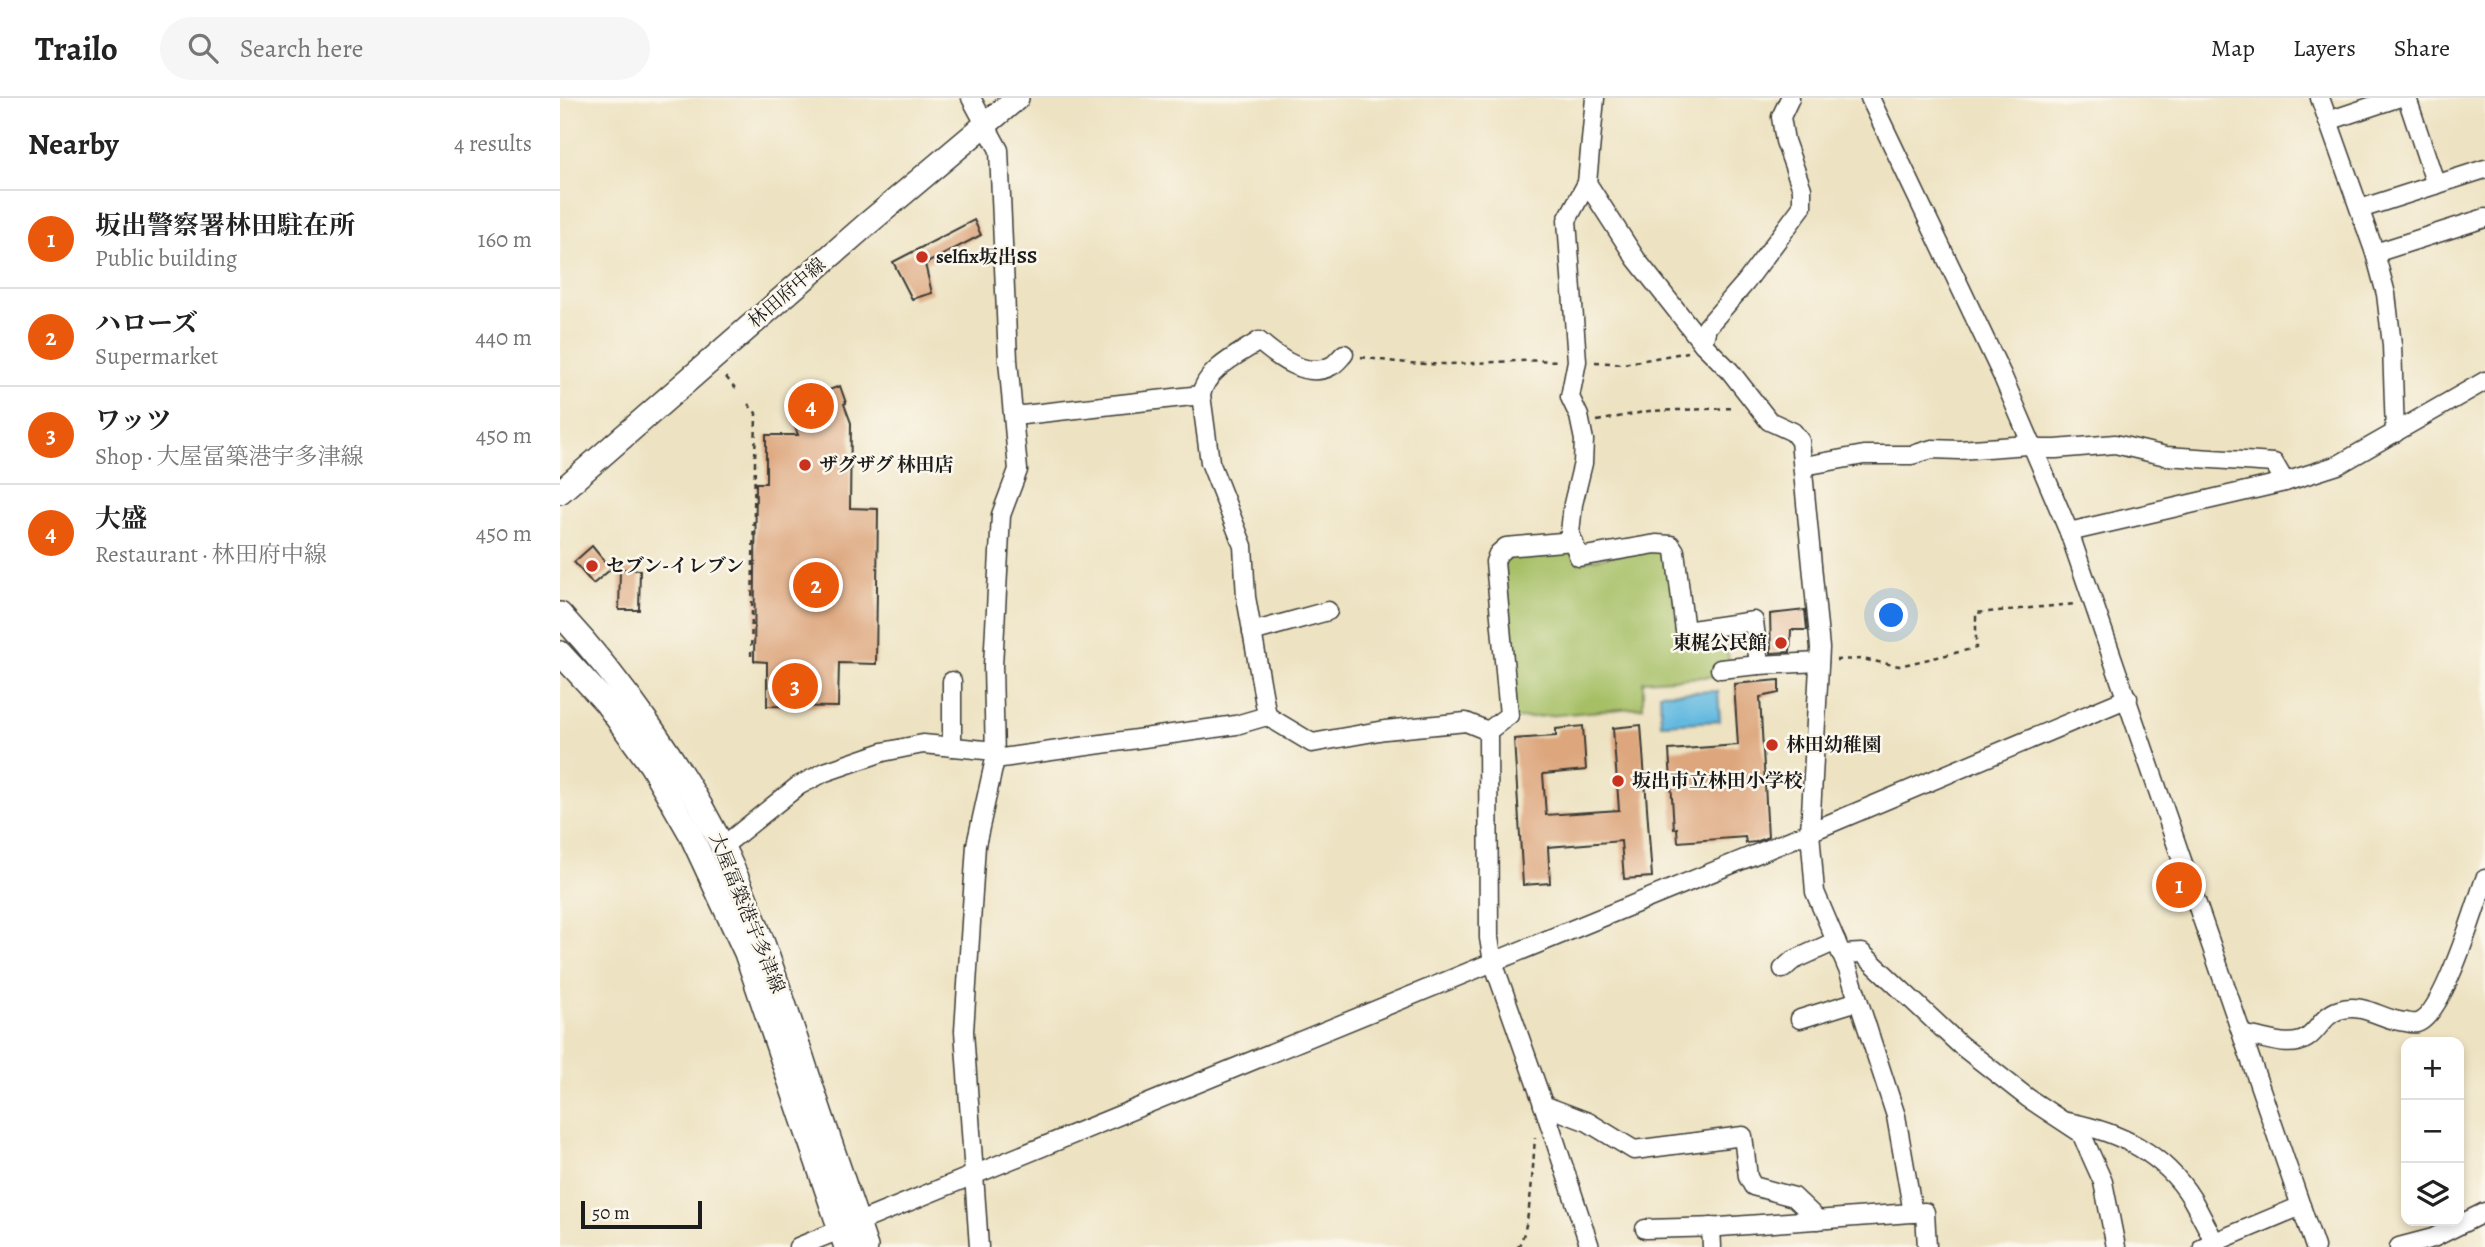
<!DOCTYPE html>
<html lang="en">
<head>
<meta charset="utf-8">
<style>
  :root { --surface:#fff; --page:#f6f6f6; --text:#222; --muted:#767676; --line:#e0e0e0; --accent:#ea580c }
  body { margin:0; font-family:Alegreya,"Noto Serif JP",serif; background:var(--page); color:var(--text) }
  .controls { position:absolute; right:21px; bottom:21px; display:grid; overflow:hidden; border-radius:14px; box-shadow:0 4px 10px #0003 }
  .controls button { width:63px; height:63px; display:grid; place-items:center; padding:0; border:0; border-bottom:2px solid var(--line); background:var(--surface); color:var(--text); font:35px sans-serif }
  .scale { position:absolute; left:21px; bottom:18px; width:121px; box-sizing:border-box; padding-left:7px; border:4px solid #1c1c1c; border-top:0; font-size:19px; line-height:24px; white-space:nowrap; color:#1c1c1c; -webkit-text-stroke:5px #fbf7ec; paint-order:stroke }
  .you { position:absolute; left:1332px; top:518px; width:24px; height:24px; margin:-18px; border:5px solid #fff; border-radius:50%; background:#1a73e8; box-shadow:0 0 0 10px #1a73e833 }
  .badge { display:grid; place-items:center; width:46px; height:46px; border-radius:50%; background:var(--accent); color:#fff; font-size:23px; font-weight:700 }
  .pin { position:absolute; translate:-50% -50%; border:4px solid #fff; box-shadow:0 2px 7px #0006 }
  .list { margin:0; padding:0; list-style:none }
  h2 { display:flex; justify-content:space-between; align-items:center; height:91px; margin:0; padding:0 28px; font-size:30px }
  h2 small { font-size:23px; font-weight:400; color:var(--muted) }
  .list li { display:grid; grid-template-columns:46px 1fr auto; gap:21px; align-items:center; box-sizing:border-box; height:98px; padding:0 28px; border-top:2px solid var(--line) }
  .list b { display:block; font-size:26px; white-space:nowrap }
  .list p { margin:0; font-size:23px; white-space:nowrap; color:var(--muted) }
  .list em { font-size:23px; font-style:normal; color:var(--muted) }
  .icon { flex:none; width:38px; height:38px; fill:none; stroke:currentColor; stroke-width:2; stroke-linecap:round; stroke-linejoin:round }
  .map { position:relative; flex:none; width:1925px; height:1149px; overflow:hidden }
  header { display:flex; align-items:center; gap:42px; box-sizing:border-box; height:98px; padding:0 35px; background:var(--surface); border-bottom:2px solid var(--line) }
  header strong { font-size:33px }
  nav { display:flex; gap:38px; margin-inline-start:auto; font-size:24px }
  .search { width:490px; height:63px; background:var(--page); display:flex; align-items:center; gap:18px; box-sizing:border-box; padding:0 24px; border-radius:38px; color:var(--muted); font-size:26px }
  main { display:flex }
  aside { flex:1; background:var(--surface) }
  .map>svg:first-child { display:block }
  .green { fill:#a6bf65; stroke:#616e40; stroke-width:2 }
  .water { fill:#63b9e0; stroke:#406a7e; stroke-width:2 }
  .building { fill:#dda67d }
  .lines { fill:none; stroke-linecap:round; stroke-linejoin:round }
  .minor-casing { stroke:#3b3a35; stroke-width:21 }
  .major-casing { stroke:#3b3a35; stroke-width:26 }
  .path { stroke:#3b3a35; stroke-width:2.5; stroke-dasharray:5 5; stroke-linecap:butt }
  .minor { stroke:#fff; stroke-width:18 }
  .major { stroke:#fff; stroke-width:23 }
  .poi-dot { fill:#c8321e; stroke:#fbf7ec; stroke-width:2.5 }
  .labels { text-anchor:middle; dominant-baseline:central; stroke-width:5; stroke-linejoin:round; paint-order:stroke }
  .poi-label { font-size:19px; font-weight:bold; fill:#1c1c1c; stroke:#fbf7ec; text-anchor:start }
  .street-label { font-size:19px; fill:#1c1c1c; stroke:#fbf7ec }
</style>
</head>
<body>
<header>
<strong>Trailo</strong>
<div class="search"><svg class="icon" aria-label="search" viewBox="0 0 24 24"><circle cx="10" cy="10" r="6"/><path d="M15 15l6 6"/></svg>Search here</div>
<nav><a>Map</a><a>Layers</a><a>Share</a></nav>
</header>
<main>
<aside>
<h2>Nearby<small>4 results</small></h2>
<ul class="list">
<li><span class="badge">1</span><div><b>坂出警察署林田駐在所</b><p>Public building</p></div><em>160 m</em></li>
<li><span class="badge">2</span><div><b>ハローズ</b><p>Supermarket</p></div><em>440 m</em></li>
<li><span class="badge">3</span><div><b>ワッツ</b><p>Shop · 大屋冨築港宇多津線</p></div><em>450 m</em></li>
<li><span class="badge">4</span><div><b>大盛</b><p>Restaurant · 林田府中線</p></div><em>450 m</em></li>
</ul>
</aside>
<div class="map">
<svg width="1925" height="1149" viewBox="0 0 1925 1149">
  <rect width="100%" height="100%" fill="#fbf7ec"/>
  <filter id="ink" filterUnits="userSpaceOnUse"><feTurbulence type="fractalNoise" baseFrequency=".0143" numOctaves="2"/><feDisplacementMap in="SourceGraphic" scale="14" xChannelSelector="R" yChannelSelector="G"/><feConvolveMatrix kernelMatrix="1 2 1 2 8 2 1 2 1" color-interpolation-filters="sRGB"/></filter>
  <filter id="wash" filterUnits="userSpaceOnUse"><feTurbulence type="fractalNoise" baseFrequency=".00686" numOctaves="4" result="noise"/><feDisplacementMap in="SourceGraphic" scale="28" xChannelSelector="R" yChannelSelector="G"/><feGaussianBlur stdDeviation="1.57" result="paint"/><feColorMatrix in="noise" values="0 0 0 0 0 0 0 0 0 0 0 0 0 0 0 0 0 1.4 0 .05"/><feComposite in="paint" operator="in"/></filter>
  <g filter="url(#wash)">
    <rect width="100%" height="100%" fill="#ede2c1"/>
    <polygon class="green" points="1008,449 1019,464 1096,450 1108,460 1119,540 1165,534 1171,577 1083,583 1083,609 954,621 941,463 948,454"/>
    <polygon class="water" points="1158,593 1160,623 1101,626 1100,595"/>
    <g id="blocks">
      <g class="building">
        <polygon points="414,122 421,137 365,166 372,195 352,201 333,164"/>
        <polygon points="254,284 258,296 280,288 286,305 284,306 291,325 290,410 318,411 316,566 279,565 278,609 207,608 207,564 194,563 196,385 206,385 206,337 238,337 227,308 238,305 233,291"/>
        <polygon points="32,448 51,471 33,486 14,464"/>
        <polygon points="60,471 80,472 79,512 59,512"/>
        <polygon points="1245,512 1247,532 1231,532 1230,554 1211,555 1210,516"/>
        <polygon points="1219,582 1219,595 1200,599 1208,739 1196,744 1186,745 1185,739 1118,744 1117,730 1114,731 1109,652 1178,647 1174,586"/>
        <polygon points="1081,627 1092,779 1064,781 1061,743 988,749 990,785 963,787 954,641 996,638 996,631 1023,628 1026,672 983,676 986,717 1059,712 1053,630"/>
      </g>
    </g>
  </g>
  <g filter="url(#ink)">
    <use href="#blocks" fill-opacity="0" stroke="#3b3a35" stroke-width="2"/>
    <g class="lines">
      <defs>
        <g id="minor">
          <polyline points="411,0 439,52 448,262 458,372 441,417 433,568 435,661 416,747 404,933 419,1149"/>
          <polyline points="1310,0 1442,277 1509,434 1755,1149"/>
          <polyline points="1760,0 1815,155 1826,196 1832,247 1835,335"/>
          <polyline points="1847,0 1876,87"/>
          <polyline points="1768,23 1837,0"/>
          <polyline points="1027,85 1076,161 1143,246 1170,273 1209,323 1233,334 1240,343 1260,550 1250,734 1255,794 1289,874 1336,1018 1353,1115"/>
          <polyline points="1800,111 1925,71"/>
          <polyline points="1815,155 1925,120"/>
          <polyline points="1143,246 1147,229 1186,184 1242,109 1242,91 1225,43 1221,19 1230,0"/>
          <polyline points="454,318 641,297"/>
          <polyline points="1244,368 1304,357 1352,357 1372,351 1399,352 1468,347 1480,351 1496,351 1555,346 1606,358 1714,365 1725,384"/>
          <polyline points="1509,434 1725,384 1778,367 1925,283"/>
          <polyline points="1013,443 1010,435 1013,406 1023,365 1024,342 1019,318 1010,299 1017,263 1007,122 1027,85 1035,0"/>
          <polyline points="692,534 768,513"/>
          <polyline points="1160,571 1199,567"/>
          <path d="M707 618 686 499 683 448 650 364 641 297C646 271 678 257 699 243 716 258 746 282 771 268 776 266 780 260 784 256"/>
          <polyline points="928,633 949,617 935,464 938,456 946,449 1013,443 1019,459 1096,446 1111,447 1115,453 1125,533 1194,523 1199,567 1259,564"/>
          <polyline points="928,633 929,840 933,864 981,1000 1030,1149"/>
          <polyline points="392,649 392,583"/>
          <polyline points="435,661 676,627 707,618 752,645 825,632 906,624 928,633"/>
          <polyline points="162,749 238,688 265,674 323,654 363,646 435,653"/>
          <polyline points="1282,856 1302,855 1399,946 1468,1000 1521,1035 1543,1084 1556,1149"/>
          <polyline points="1223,871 1232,863 1276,843"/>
          <polyline points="1240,921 1298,903"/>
          <path d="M1683 937C1702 938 1729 952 1747 940 1759 932 1763 917 1779 912 1806 904 1822 923 1846 924 1850 925 1853 926 1857 925 1884 917 1915 808 1925 781"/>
          <polyline points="983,1007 1028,1024 1074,1052 1183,1038 1188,1079 1193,1088 1234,1099 1258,1122"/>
          <path d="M1508 1024C1559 1034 1604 1055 1632 1101 1641 1117 1649 1133 1657 1149"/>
          <polyline points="1151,1129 1152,1149"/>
          <polyline points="1085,1131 1160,1129 1365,1114 1367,1149"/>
          <polyline points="238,1149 1238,739 1568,600"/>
          <polyline points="1643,1149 1741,1108"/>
          <polyline points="1839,1149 1873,1140 1925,1114"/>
        </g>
        <g id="major">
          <polyline points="0,394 306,127 457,0"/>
          <path d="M0 516C63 584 128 676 168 760 197 822 218 888 240 953 261 1019 284 1084 306 1149"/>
          <polyline points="0,555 46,605 91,667 130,735 186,855 286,1149"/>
        </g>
      </defs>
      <use href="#minor" class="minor-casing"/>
      <use href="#major" class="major-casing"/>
      <g class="path">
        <path d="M801 259C828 263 854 267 882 266 921 266 960 261 1000 263"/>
        <polyline points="1035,264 1063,266 1128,254"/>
        <polyline points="166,279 176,291"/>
        <polyline points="188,306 196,315 191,561"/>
        <polyline points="1037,323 1089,313 1176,310"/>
        <polyline points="1276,562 1302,561 1339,568 1416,550 1416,515 1515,506"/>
        <path d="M958 1149C971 1130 973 1064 975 1039"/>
      </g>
      <use href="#minor" class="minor"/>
      <use href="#major" class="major"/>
    </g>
  </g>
  <g class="poi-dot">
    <circle cx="362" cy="159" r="7"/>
    <circle cx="245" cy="367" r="7"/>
    <circle cx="32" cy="468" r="7"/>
    <circle cx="1221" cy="545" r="7"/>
    <circle cx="1212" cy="647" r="7"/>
    <circle cx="1058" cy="683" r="7"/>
  </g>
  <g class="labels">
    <g class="poi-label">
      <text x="376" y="159">selfix坂出SS</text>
      <text x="259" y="367">ザグザグ 林田店</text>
      <text x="46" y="468">セブン-イレブン</text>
      <text x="1207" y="545" text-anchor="end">東梶公民館</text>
      <text x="1226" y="647">林田幼稚園</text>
      <text x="1072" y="683">坂出市立林田小学校</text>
    </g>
    <g class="street-label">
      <text transform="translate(227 195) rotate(-41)">林田府中線</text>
      <text transform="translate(187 815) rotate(68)">大屋冨築港宇多津線</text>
    </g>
  </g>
</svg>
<div class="controls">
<button>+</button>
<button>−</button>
<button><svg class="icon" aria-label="layers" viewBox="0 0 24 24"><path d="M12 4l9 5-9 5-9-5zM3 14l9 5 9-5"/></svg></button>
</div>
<div class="scale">50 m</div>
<div class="you"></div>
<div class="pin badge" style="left:1619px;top:787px">1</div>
<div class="pin badge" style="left:256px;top:487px">2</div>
<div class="pin badge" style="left:235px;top:588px">3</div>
<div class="pin badge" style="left:251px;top:308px">4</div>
</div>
</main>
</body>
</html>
